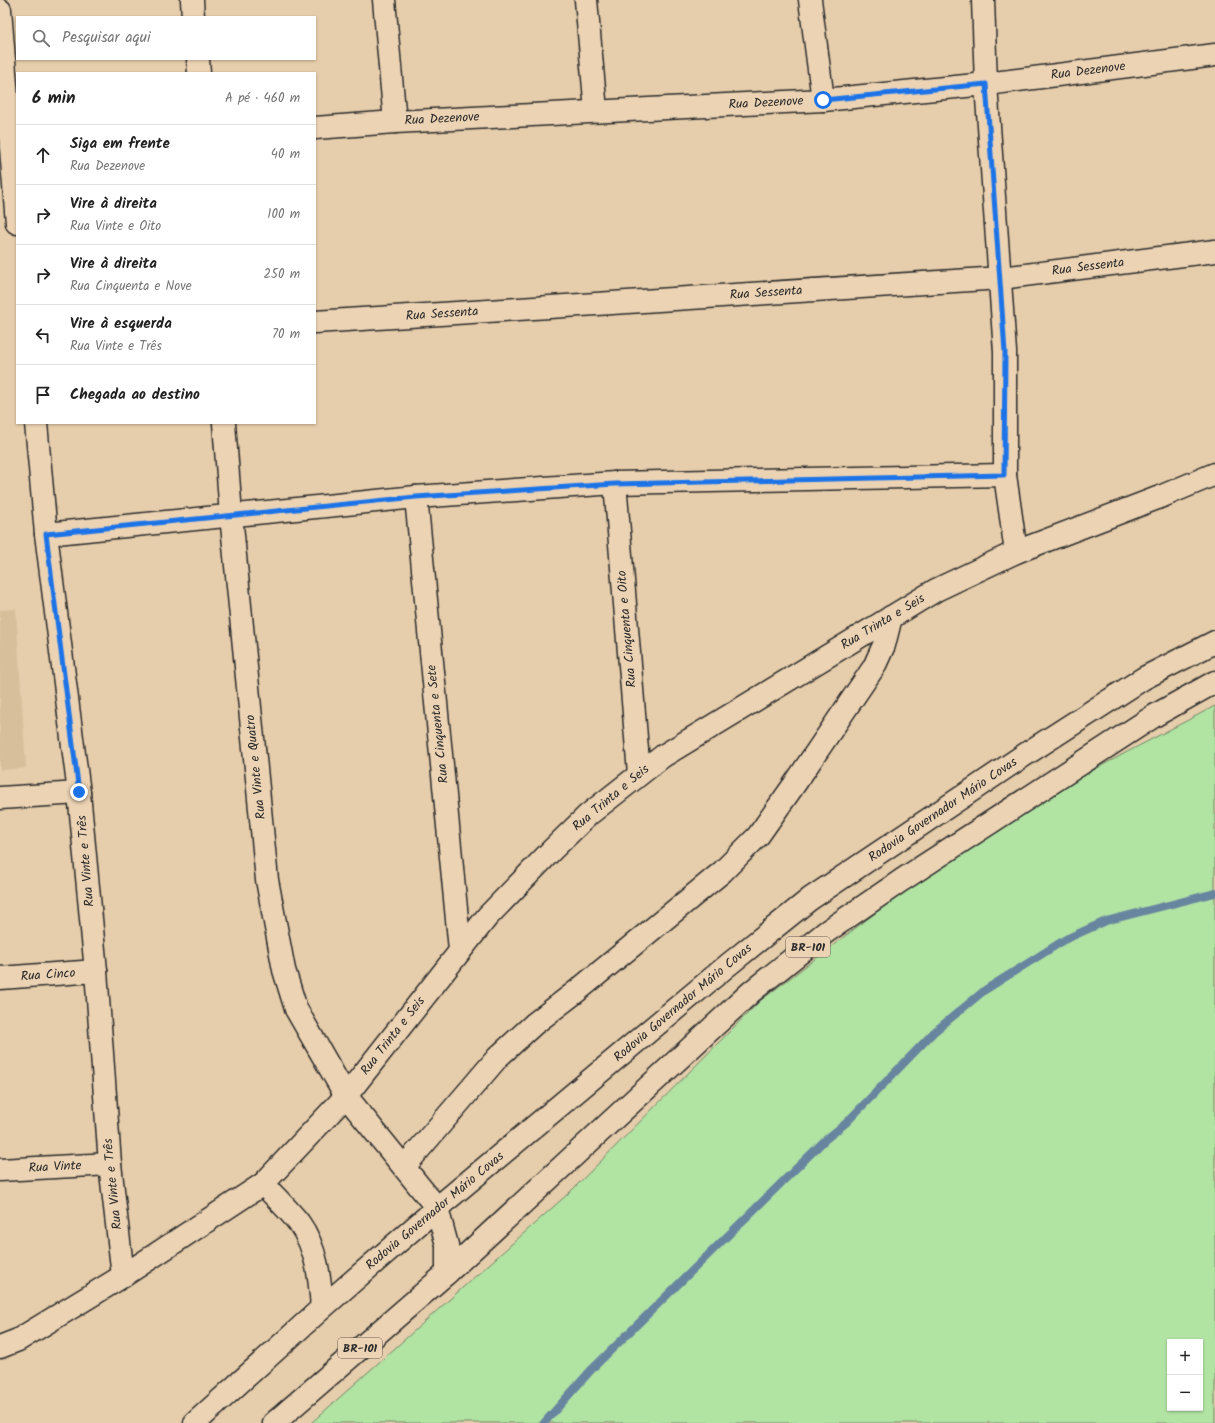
<!DOCTYPE html>
<html lang="pt">
<head>
<meta charset="utf-8">
<style>
  :root { --surface:#fff; --page:#f6f6f6; --text:#222; --muted:#767676; --line:#e0e0e0 }
  body { margin:0; font-family:Kalam,sans-serif; background:var(--page); color:var(--text) }
  .controls { position:absolute; right:12px; bottom:12px; display:grid; overflow:hidden; border-radius:0px; box-shadow:0 1px 3px #0004 }
  .controls button { width:36px; height:36px; display:grid; place-items:center; padding:0; border:0; border-bottom:1px solid var(--line); background:var(--surface); color:var(--text); font:20px sans-serif }
  .stop { position:absolute; width:12px; height:12px; margin:-9px; border:3px solid #1a73e8; border-radius:50%; background:#fff }
  .stop.end { background:#1a73e8; border-color:#fff; box-shadow:0 1px 4px #0008 }
  .list { margin:0; padding:0; list-style:none }
  h2 { display:flex; justify-content:space-between; align-items:center; height:52px; margin:0; padding:0 16px; font-size:17px }
  h2 small { font-size:13px; font-weight:400; color:var(--muted) }
  .list li { display:grid; grid-template-columns:26px 1fr auto; gap:12px; align-items:center; box-sizing:border-box; height:60px; padding:0 16px; border-top:1px solid var(--line) }
  .list b { display:block; font-size:15px; white-space:nowrap }
  .list p { margin:0; font-size:13px; white-space:nowrap; color:var(--muted) }
  .list em { font-size:13px; font-style:normal; color:var(--muted) }
  .icon { flex:none; width:22px; height:22px; fill:none; stroke:currentColor; stroke-width:2; stroke-linecap:round; stroke-linejoin:round }
  .map { position:relative; flex:none; width:1215px; height:1423px; overflow:hidden }
  .search { position:absolute; background:var(--surface); box-shadow:0 1px 3px #0004; left:16px; top:16px; width:300px; height:44px; display:flex; align-items:center; gap:10px; box-sizing:border-box; padding:0 14px; border-radius:0px; color:var(--muted); font-size:15px }
  .panel { position:absolute; background:var(--surface); box-shadow:0 1px 3px #0004; left:16px; top:72px; width:300px; height:352px; border-radius:0px }
  .map>svg:first-child { display:block }
  .built { fill:#d8bf9c }
  .green { fill:#b1e3a3; stroke:#6e8767; fill-rule:evenodd }
  .lines { fill:none; stroke-linecap:round; stroke-linejoin:round }
  .stream { stroke:#68859f; stroke-width:8 }
  .minor-casing { stroke:#2b2b2b; stroke-width:25 }
  .motorway-casing { stroke:#2b2b2b; stroke-width:25 }
  .minor { stroke:#ecd3b4; stroke-width:22 }
  .motorway { stroke:#ecd3b4; stroke-width:22 }
  .route { stroke:#1a73e8; stroke-width:5 }
  .labels { text-anchor:middle; dominant-baseline:central; stroke-width:3; stroke-linejoin:round; paint-order:stroke }
  .shield { fill:#ecd3b4; stroke:#655d54; stroke-width:1 }
  .shield-label { font-size:12px; font-weight:bold; fill:#2b2b2b }
  .street-label { font-size:13px; fill:#2b2b2b; stroke:#ecd3b4 }
</style>
</head>
<body>
<div class="map">
<svg width="1215" height="1423" viewBox="0 0 1215 1423">
  <rect width="100%" height="100%" fill="#e6cdab"/>
  <filter id="ink" filterUnits="userSpaceOnUse"><feTurbulence type="fractalNoise" baseFrequency=".025" numOctaves="2"/><feDisplacementMap in="SourceGraphic" scale="8" xChannelSelector="R" yChannelSelector="G"/><feConvolveMatrix kernelMatrix="1 2 1 2 8 2 1 2 1" color-interpolation-filters="sRGB"/></filter>
  <g filter="url(#ink)">
    <polygon class="built" points="16,609 26,768 0,770 0,610"/>
    <path class="green" d="M1215 706V1423H311L570 1192 760 1001 967 843 1047 795 1129 751ZM1170 1342H1200V1408H1170Z"/>
    <g class="lines">
      <polyline class="stream" points="544,1423 592,1369 825,1140 846,1123 934,1032 985,990 1066,939 1106,921 1215,893"/>
      <defs>
        <g id="minor">
          <polyline points="192,0 193,17"/>
          <polyline points="384,0 395,122"/>
          <polyline points="586,0 596,111"/>
          <polyline points="810,0 823,100"/>
          <polyline points="983,0 986,84 1005,352 1005,475 1016,552"/>
          <polyline points="0,10 17,223"/>
          <polyline points="198,59 199,73"/>
          <polyline points="315,128 395,122 823,100 986,84 1215,55"/>
          <polyline points="315,322 1001,278 1215,251"/>
          <polyline points="36,423 46,534 79,793 96,971 110,1164 123,1276"/>
          <polyline points="224,423 231,515 267,880 284,970 296,1009 346,1096 437,1208"/>
          <polyline points="615,483 639,774"/>
          <polyline points="416,497 460,950"/>
          <polyline points="46,534 416,497 615,483 1005,475"/>
          <polyline points="0,798 79,793"/>
          <polyline points="0,978 96,971"/>
          <polyline points="404,1167 498,1057 534,1024 577,991 722,872 758,836 794,785 874,667 884,645 891,617"/>
          <polyline points="0,1170 110,1164"/>
          <polyline points="0,1347 18,1340 123,1276 263,1184 346,1096 487,917 553,849 588,815 663,756 936,590 1016,552 1160,497 1215,474"/>
        </g>
        <g id="motorway">
          <path d="M263 1184C275 1197 288 1209 299 1223 317 1248 320 1279 322 1308"/>
          <polyline points="437,1208 447,1245 447,1273"/>
          <polyline points="195,1423 322,1308 437,1208 728,965 810,899 1026,754 1144,678 1215,642"/>
          <polyline points="274,1423 447,1273 751,992 826,932 902,880 1154,716 1215,682"/>
        </g>
      </defs>
      <use href="#minor" class="minor-casing"/>
      <use href="#motorway" class="motorway-casing"/>
      <use href="#minor" class="minor"/>
      <use href="#motorway" class="motorway"/>
    </g>
  </g>
  <g class="lines" filter="url(#ink)">
    <polyline class="route" points="79,792 46,534 416,497 615,484 1004,475 1005,352 986,84 823,100"/>
  </g>
  <g class="labels">
    <g class="shield">
      <rect x="786" y="937" width="44" height="20" rx="3"/>
      <rect x="338" y="1338" width="44" height="20" rx="3"/>
    </g>
    <g class="shield-label">
      <text x="808" y="947">BR-101</text>
      <text x="360" y="1348">BR-101</text>
    </g>
    <g class="street-label">
      <text transform="translate(1088 71) rotate(-7)">Rua Dezenove</text>
      <text transform="translate(766 103) rotate(-3)">Rua Dezenove</text>
      <text transform="translate(442 119) rotate(-3)">Rua Dezenove</text>
      <text transform="translate(1088 267) rotate(-7)">Rua Sessenta</text>
      <text transform="translate(766 293) rotate(-4)">Rua Sessenta</text>
      <text transform="translate(442 314) rotate(-4)">Rua Sessenta</text>
      <text transform="translate(883 622) rotate(-31)">Rua Trinta e Seis</text>
      <text transform="translate(627 629) rotate(-95)">Rua Cinquenta e Oito</text>
      <text transform="translate(438 724) rotate(-96)">Rua Cinquenta e Sete</text>
      <text transform="translate(256 767) rotate(-96)">Rua Vinte e Quatro</text>
      <text transform="translate(611 798) rotate(-40)">Rua Trinta e Seis</text>
      <text transform="translate(943 810) rotate(-34)">Rodovia Governador Mário Covas</text>
      <text transform="translate(86 861) rotate(-95)">Rua Vinte e Três</text>
      <text transform="translate(48 975) rotate(-4)">Rua Cinco</text>
      <text transform="translate(683 1003) rotate(-40)">Rodovia Governador Mário Covas</text>
      <text transform="translate(393 1036) rotate(-52)">Rua Trinta e Seis</text>
      <text transform="translate(55 1167) rotate(-3)">Rua Vinte</text>
      <text transform="translate(113 1184) rotate(-96)">Rua Vinte e Três</text>
      <text transform="translate(435 1211) rotate(-40)">Rodovia Governador Mário Covas</text>
    </g>
  </g>
</svg>
<div class="controls">
<button>+</button>
<button>−</button>
</div>
<div class="stop" style="left:823px;top:100px"></div>
<div class="stop end" style="left:79px;top:792px"></div>
<div class="search"><svg class="icon" aria-label="search" viewBox="0 0 24 24"><circle cx="10" cy="10" r="6"/><path d="M15 15l6 6"/></svg>Pesquisar aqui</div>
<section class="panel">
<h2>6 min<small>A pé · 460 m</small></h2>
<ul class="list">
<li><svg class="icon" aria-label="ahead" viewBox="0 0 24 24"><path d="M12 20V5M6 11l6-6 6 6"/></svg><div><b>Siga em frente</b><p>Rua Dezenove</p></div><em>40 m</em></li>
<li><svg class="icon" aria-label="right" viewBox="0 0 24 24"><path d="M7 20v-9h11M14 6l5 5-5 5"/></svg><div><b>Vire à direita</b><p>Rua Vinte e Oito</p></div><em>100 m</em></li>
<li><svg class="icon" aria-label="right" viewBox="0 0 24 24"><path d="M7 20v-9h11M14 6l5 5-5 5"/></svg><div><b>Vire à direita</b><p>Rua Cinquenta e Nove</p></div><em>250 m</em></li>
<li><svg class="icon" aria-label="left" viewBox="0 0 24 24"><path d="M17 20v-9H6M10 6l-5 5 5 5"/></svg><div><b>Vire à esquerda</b><p>Rua Vinte e Três</p></div><em>70 m</em></li>
<li><svg class="icon" aria-label="arrive" viewBox="0 0 24 24"><path d="M6 21V4h12l-3 4 3 4H6"/></svg><div><b>Chegada ao destino</b></div></li>
</ul>
</section>
</div>
</body>
</html>
